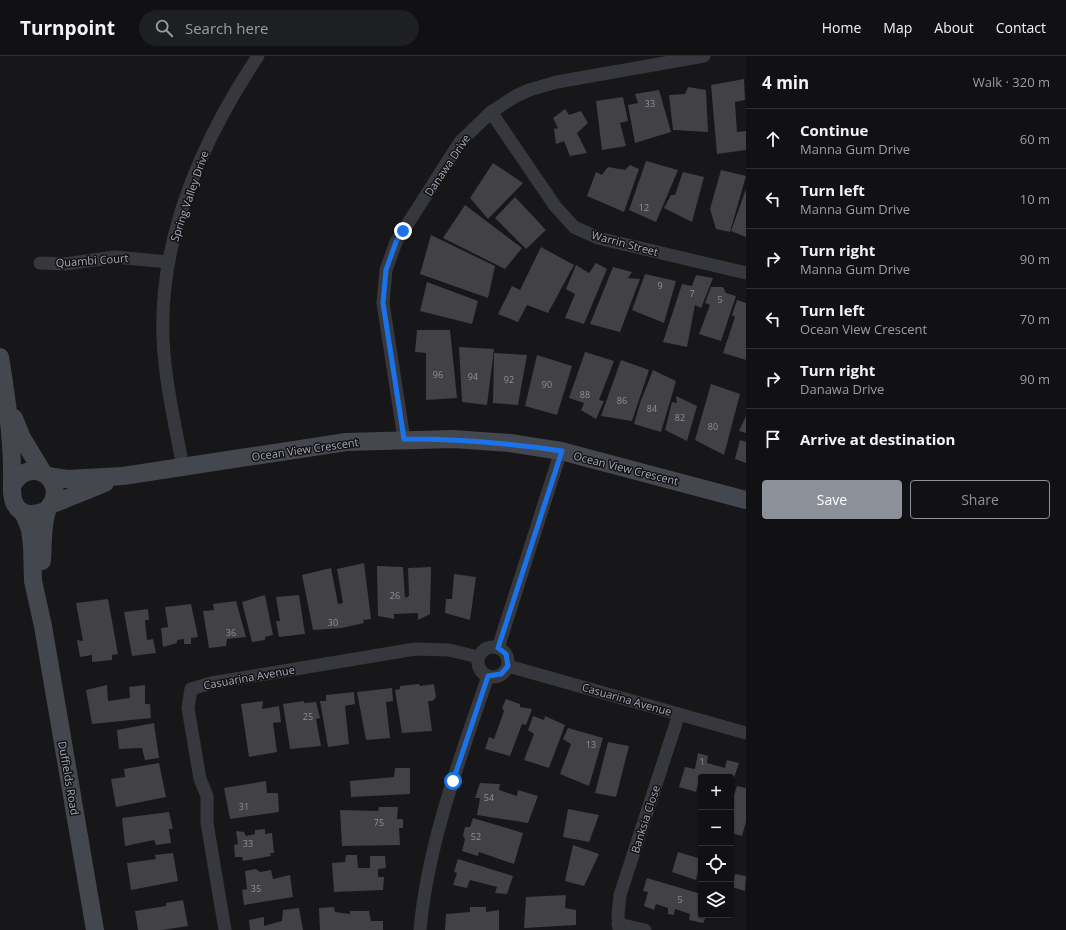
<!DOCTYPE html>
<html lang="en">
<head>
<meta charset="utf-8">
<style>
  :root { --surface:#111113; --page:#1e1f21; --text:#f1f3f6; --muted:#9c9da0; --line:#303133; --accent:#8c9099 }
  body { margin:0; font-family:"Open Sans",sans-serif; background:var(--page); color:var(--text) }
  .controls { position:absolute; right:12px; bottom:12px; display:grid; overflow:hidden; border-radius:4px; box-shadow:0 1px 3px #0004 }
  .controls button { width:36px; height:36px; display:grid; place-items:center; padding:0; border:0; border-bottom:1px solid var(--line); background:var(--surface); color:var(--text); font:20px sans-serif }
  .stop { position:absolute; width:12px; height:12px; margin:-9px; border:3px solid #1a73e8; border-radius:50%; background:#fff }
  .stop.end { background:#1a73e8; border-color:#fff; box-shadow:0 1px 4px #0008 }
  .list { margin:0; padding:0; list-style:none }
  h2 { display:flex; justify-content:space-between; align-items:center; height:52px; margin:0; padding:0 16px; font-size:17px }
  h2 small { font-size:13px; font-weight:400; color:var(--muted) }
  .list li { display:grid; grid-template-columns:26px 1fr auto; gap:12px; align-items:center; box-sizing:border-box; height:60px; padding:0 16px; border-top:1px solid var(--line) }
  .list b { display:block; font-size:15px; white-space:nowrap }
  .list p { margin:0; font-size:13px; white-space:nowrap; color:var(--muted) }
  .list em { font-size:13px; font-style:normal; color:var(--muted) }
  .actions { display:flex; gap:8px; padding:12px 16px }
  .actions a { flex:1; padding:9px 0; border:1px solid var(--accent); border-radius:4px; text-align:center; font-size:14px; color:var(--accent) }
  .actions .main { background:var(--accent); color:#fff }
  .icon { flex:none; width:22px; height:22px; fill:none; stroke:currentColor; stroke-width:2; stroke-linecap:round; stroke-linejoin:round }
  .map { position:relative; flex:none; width:746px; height:874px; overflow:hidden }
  header { display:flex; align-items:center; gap:24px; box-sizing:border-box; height:56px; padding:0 20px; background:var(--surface); border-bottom:1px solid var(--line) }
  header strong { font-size:19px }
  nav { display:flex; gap:22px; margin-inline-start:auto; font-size:14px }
  .search { width:280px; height:36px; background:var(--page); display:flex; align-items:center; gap:10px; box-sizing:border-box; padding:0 14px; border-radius:22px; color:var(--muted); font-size:15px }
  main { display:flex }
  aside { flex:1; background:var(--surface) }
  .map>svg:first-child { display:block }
  .building { fill:#414146 }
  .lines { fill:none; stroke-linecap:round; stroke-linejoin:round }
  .street { stroke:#37383e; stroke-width:13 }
  .secondary { stroke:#45474e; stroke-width:18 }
  .route { stroke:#1a73e8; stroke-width:5 }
  .labels { text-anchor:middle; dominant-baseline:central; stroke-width:3; stroke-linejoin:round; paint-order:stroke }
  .number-label { font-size:9px; fill:#8e919c }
  .street-label { font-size:11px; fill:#a8acb9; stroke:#121214 }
</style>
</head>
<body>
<header>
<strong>Turnpoint</strong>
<div class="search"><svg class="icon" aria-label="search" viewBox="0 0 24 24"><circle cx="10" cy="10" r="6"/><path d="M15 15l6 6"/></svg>Search here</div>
<nav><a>Home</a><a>Map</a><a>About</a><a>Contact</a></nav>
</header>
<main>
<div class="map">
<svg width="746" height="874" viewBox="0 0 746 874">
  <rect width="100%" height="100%" fill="#171719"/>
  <g class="building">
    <polygon points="744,23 745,44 735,46 737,76 746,75 746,94 717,98 711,29"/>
    <polygon points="688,31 706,34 708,76 673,74 669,39 685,38"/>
    <polygon points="659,34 671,76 635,87 628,49 638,47 635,38"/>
    <polygon points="623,41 628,65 620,67 626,90 602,94 596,45"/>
    <polygon points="565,53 569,59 581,55 588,67 577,77 587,97 570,100 564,85 556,88 554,73 558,72 553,62"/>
    <polygon points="646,105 678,114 656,166 629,154"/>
    <polygon points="493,107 523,127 488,163 470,142"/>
    <polygon points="630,109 639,113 624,156 587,140 596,116 602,119 608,111 625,114"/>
    <polygon points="721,114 746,120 730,176 716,173 710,153"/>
    <polygon points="683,116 704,121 692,166 664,152 671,139 675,139"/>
    <polygon points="746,133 746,181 731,175"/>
    <polygon points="515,141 546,174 526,193 495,162"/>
    <polygon points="465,149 522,192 505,213 443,182"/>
    <polygon points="431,179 495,210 488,242 420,218"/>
    <polygon points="541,191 574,209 548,257 527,249 518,266 498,258 512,230 520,234"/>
    <polygon points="596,207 607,213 584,268 565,262 575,238 566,233 576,209 589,217"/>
    <polygon points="613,211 632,216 628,222 640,223 620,276 590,268"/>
    <polygon points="645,218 676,225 664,267 632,254"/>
    <polygon points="696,219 713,222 701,252 695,249 687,291 663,286 682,228 692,230"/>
    <polygon points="427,226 478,245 472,268 420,255"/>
    <polygon points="711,231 723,231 726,237 736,240 721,285 699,278 710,249 705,247"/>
    <polygon points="737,244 746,247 746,304 723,297 735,261 732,259"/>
    <polygon points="417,274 450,274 457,342 426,344 426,297 415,296"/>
    <polygon points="459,291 494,293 487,349 462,346"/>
    <polygon points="585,296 614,305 599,344 604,345 596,363 581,354 584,347 569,342"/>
    <polygon points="494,297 527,299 518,349 493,347"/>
    <polygon points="537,299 572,310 557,359 525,350"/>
    <polygon points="621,304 649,314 632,365 601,360"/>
    <polygon points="653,314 676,325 661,376 634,368 640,347"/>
    <polygon points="711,328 740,338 724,399 695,384"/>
    <polygon points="676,340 697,350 687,385 665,374 672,346 677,347"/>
    <polygon points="746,360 746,377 739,375"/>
    <polygon points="740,384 746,386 746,407 735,403"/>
    <polygon points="364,507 371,563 363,564 364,567 342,572 313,574 302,519 331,512 338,548 343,547 337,513"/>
    <polygon points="377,510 403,511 405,542 409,540 408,512 431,511 430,558 418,564 418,557 394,558 394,563 378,560"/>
    <polygon points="454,518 476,521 470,564 445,557 446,543 452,543"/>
    <polygon points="265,539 273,579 265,581 265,584 252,586 242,546"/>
    <polygon points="299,539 305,578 279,581 276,565 280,565 276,541"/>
    <polygon points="108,543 118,598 112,599 112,604 92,606 92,599 80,601 77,584 83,585 76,547"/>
    <polygon points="236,545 246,581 227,583 226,590 209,592 203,555 214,554 213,548"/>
    <polygon points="191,548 198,581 191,582 191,588 184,588 184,583 177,584 177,587 163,591 161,572 168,571 165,551"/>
    <polygon points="148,553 149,564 145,564 147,584 153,583 156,597 132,600 124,556"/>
    <polygon points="419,628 420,630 434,628 436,641 433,645 428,645 432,675 402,677 395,634 400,633 400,630"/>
    <polygon points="107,629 108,645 130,642 129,631 145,629 145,648 150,648 151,662 92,668 86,634"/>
    <polygon points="392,632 393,645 386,646 390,682 366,684 357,636"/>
    <polygon points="354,636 355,648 345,650 349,688 328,691 320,645 326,645 326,639"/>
    <polygon points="506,643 520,648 520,651 532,653 526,669 522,668 510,700 485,693 489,681 494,683 504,655 502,652"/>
    <polygon points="263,645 262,653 279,650 281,666 273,667 277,696 249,701 241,648"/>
    <polygon points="304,645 304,647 316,646 320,662 316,663 321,690 290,693 283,648"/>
    <polygon points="533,660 544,664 545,660 565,669 549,712 524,704 534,678 528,674"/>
    <polygon points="154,667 159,702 145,704 142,692 119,693 117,674"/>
    <polygon points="568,672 603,682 589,730 560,718 571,688 563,683"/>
    <polygon points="608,686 629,690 616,741 595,737"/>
    <polygon points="698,697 708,700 707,707 725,712 727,704 739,707 731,731 731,721 701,721 701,726 699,725 696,736 679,731 685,711 695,713"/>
    <polygon points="159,707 166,741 116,751 111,723 125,721 124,713"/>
    <polygon points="395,712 410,712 410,738 351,741 350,725 394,721"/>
    <polygon points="266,725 267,737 278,737 279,756 230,763 224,732"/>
    <polygon points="480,727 500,728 499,734 517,740 518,734 538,740 528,767 477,759 480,742 475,742"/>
    <polygon points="737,730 746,732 746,766 742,780 731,777 731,748"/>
    <polygon points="379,751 398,751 397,763 403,763 403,772 399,772 400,789 342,790 340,754 378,755"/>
    <polygon points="568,753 599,759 589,786 563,781"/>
    <polygon points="169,756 173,773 169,773 171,787 156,789 154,784 125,790 122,762"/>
    <polygon points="473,762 523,777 514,808 479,796 478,800 462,795 465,783 463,780 465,771 470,771"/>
    <polygon points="265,773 265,778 272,777 274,797 270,797 271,800 243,805 242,801 235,801 234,789 238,788 236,775 244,776 246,780 255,778 255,774"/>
    <polygon points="573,789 599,798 584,830 565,825"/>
    <polygon points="678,796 701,803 696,824 672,816"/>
    <polygon points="173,797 178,825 131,834 127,807 156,803 155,799"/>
    <polygon points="346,799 357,799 358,812 370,812 370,800 385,800 386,812 378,813 378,821 384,821 383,834 334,836 332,807 345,806"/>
    <polygon points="458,803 513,820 507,838 495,837 497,831 470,824 467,832 453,829 457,817 454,816"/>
    <polygon points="256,813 260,816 271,814 273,823 290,819 293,841 244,849 242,834 247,833 245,815"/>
    <polygon points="735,818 746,820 745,835 732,831"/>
    <polygon points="647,822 701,838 701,845 698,852 701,852 701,859 707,859 703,867 689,864 690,858 675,853 674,859 668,858 668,852 656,848 654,854 644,850 648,836 643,835"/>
    <polygon points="566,839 565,852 576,854 576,869 524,872 526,841"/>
    <polygon points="183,844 188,870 162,874 138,874 135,855 166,850 166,847"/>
    <polygon points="334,851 335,856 350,858 350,855 369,855 371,865 383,865 383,874 320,874 319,852"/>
    <polygon points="470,851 486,851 486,856 499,854 499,874 445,874 446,858 470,856"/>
    <polygon points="299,852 303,874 250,874 249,864 264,861 264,870 282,865 283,854"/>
  </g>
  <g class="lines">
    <g class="street">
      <polyline points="491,56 555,150 574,171 598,182 746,217"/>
      <polyline points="40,207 65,208 115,201 168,206"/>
      <polyline points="404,383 383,247 386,214 396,186 460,86 491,56 516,40 529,34 557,26 704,0"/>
      <path d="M183 411C175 369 165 326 163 283 159 180 202 84 258 0"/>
      <circle cx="493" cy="606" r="15"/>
      <polyline points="498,592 561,395"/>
      <polyline points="508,610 746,677"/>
      <polyline points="618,868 645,874"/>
      <polyline points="225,874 207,767 207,740 200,723 188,652 191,633 211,627 415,593 449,594 478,601"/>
      <path d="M420 874C428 786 460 703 488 620"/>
      <polyline points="619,874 618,859 620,839 679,658"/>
    </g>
    <g class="secondary">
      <path d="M0 301C7 344 13 387 12 430"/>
      <polyline points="14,362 22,382 42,415"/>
      <polyline points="48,420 67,423 123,420 346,386 453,383 510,387 561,395 746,444"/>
      <polyline points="53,448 105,427"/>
      <polyline points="23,456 30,473 32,490 33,525 43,570 95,874"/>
      <path d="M42 505C43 490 42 470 47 455 48 450 53 448 54 442 58 426 44 411 27 416 20 418 15 424 12 430 11 454 24 464 47 454"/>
    </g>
  </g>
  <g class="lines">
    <path class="route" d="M403 175 396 186 386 214 383 247 404 383C457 383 509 387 562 395L498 592 506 598 508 610 501 618 488 620 453 725"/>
  </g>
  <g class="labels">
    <g class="number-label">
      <text x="650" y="47">33</text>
      <text x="644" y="151">12</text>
      <text x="660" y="229">9</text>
      <text x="692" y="237">7</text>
      <text x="720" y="243">5</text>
      <text x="438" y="318">96</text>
      <text x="473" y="320">94</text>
      <text x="509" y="323">92</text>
      <text x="547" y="328">90</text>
      <text x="585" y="338">88</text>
      <text x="622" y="344">86</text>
      <text x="652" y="352">84</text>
      <text x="680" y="361">82</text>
      <text x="713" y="370">80</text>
      <text x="395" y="539">26</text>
      <text x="333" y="566">30</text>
      <text x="231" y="576">36</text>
      <text x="308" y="660">25</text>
      <text x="591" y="688">13</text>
      <text x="702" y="705">1</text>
      <text x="489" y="741">54</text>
      <text x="244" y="750">31</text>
      <text x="379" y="766">75</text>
      <text x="476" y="780">52</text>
      <text x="248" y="787">33</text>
      <text x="256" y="832">35</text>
      <text x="680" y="843">5</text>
    </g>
    <g class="street-label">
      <text transform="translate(447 109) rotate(-56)">Danawa Drive</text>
      <text transform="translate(189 140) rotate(-71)">Spring Valley Drive</text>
      <text transform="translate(625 187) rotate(15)">Warrin Street</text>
      <text transform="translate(92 204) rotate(-4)">Quambi Court</text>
      <text transform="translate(305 393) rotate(-8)">Ocean View Crescent</text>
      <text transform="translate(626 412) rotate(14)">Ocean View Crescent</text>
      <text transform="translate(249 621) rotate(-10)">Casuarina Avenue</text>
      <text transform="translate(627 643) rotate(16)">Casuarina Avenue</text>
      <text transform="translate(69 722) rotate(80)">Duffields Road</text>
      <text transform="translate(645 763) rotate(-72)">Banksia Close</text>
    </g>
  </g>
</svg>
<div class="controls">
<button>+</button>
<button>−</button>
<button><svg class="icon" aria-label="locate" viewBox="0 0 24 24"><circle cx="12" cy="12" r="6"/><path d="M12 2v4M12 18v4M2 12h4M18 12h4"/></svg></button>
<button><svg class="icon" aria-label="layers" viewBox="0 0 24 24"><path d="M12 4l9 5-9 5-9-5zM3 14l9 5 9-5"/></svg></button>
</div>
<div class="stop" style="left:453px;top:725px"></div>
<div class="stop end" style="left:403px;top:175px"></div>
</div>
<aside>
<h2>4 min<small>Walk · 320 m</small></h2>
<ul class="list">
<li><svg class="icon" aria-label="ahead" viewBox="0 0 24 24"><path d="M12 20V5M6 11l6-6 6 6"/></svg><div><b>Continue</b><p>Manna Gum Drive</p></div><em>60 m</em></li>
<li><svg class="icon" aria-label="left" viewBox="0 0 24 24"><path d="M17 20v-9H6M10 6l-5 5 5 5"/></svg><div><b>Turn left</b><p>Manna Gum Drive</p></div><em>10 m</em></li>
<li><svg class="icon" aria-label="right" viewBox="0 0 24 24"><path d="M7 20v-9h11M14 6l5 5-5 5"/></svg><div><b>Turn right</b><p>Manna Gum Drive</p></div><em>90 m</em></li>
<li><svg class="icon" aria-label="left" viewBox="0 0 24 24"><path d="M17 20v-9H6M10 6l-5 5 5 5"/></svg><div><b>Turn left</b><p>Ocean View Crescent</p></div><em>70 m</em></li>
<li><svg class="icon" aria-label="right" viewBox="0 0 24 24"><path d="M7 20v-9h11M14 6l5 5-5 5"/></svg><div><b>Turn right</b><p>Danawa Drive</p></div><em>90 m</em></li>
<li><svg class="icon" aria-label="arrive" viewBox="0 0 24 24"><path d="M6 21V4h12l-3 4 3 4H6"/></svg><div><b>Arrive at destination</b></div></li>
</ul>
<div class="actions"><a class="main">Save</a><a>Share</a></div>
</aside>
</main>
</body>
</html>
